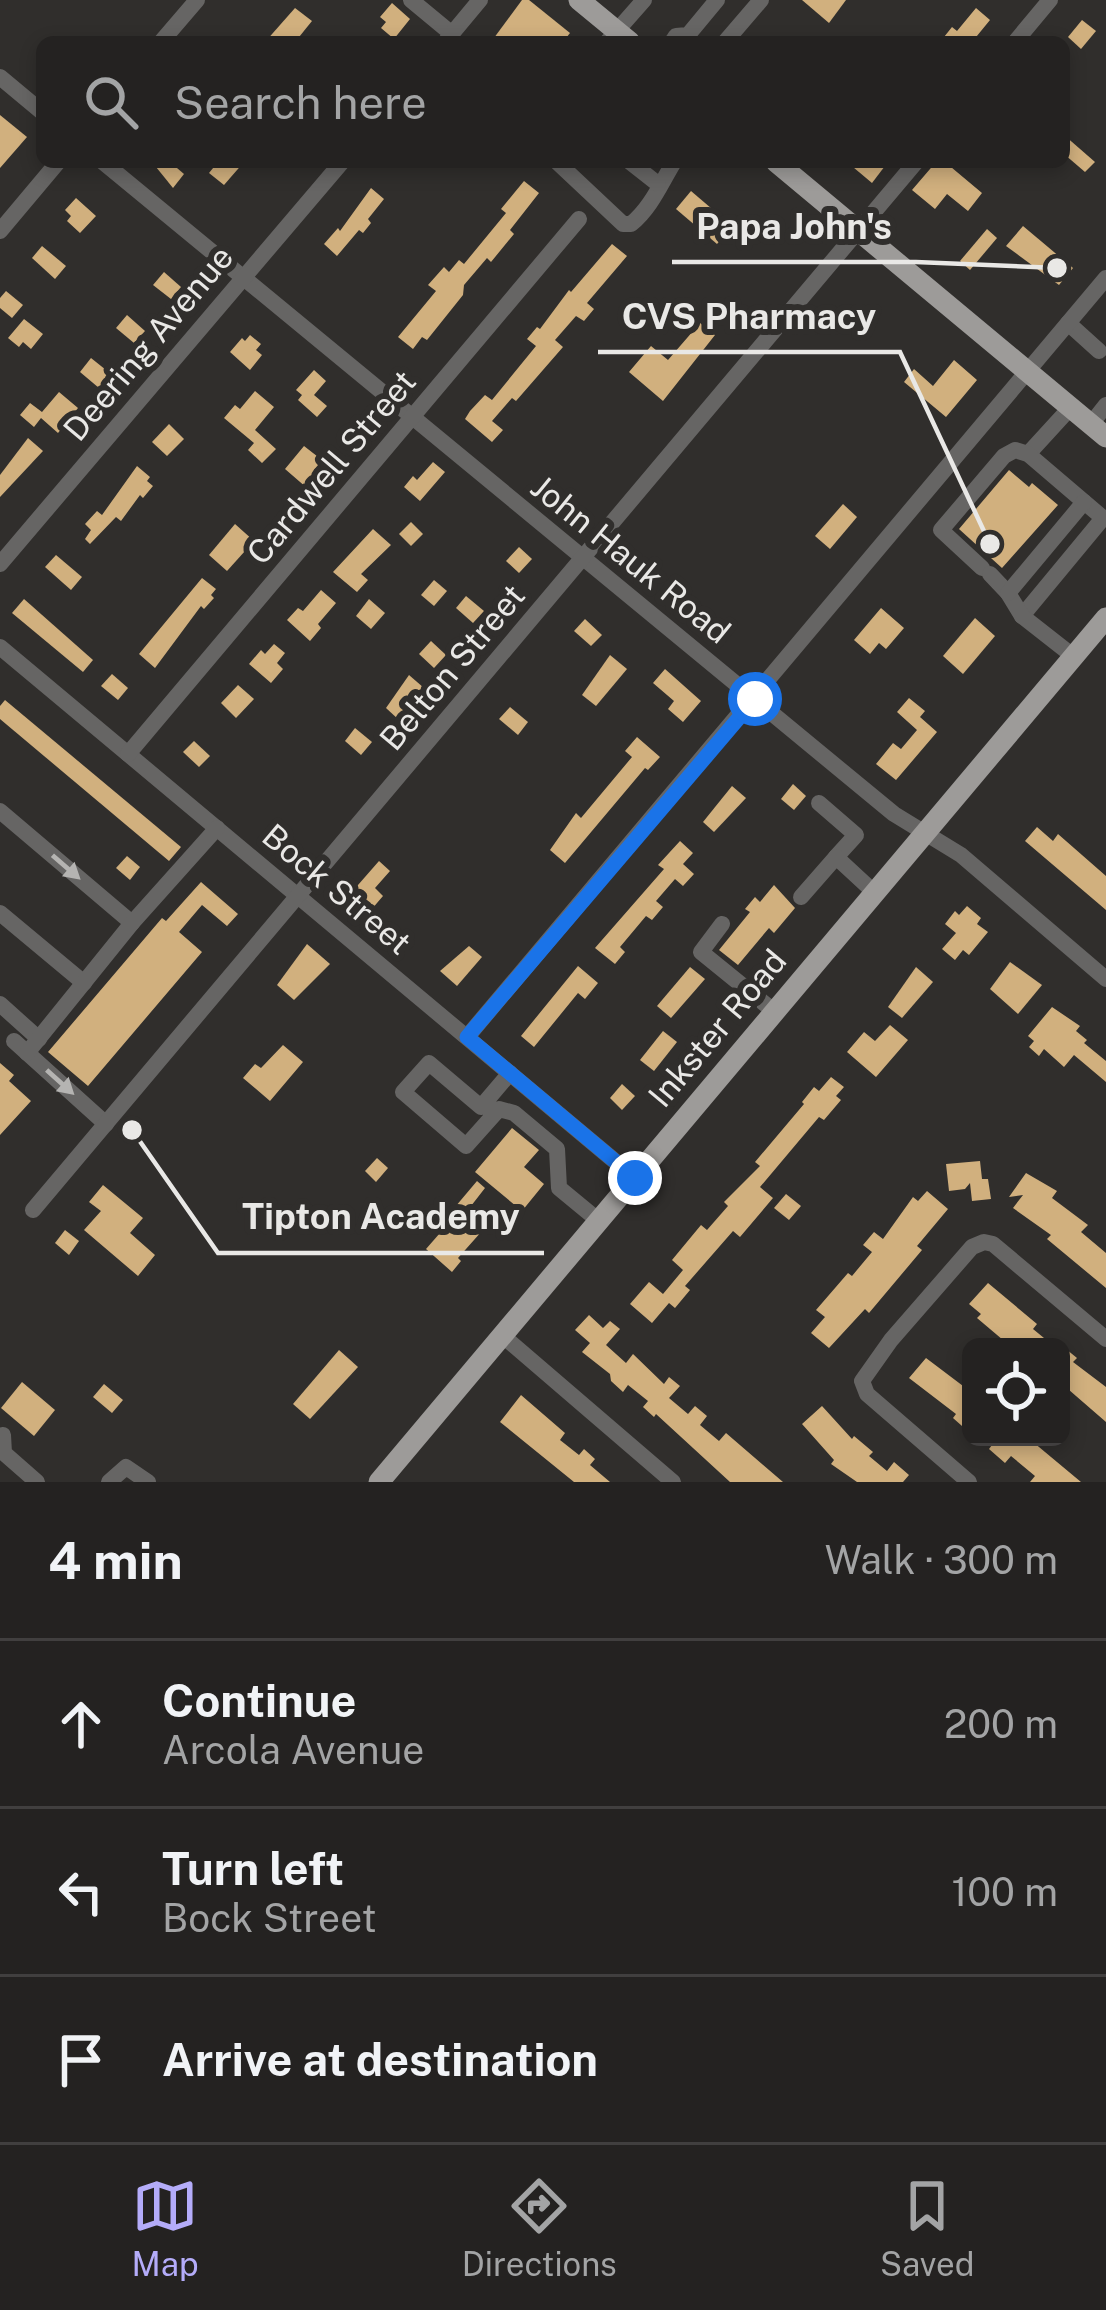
<!DOCTYPE html>
<html lang="en">
<head>
<meta charset="utf-8">
<style>
  :root { --surface:#242221; --page:#302f2e; --text:#f1f3f6; --muted:#a3a4a5; --line:#413f3f; --accent:#b4acf9 }
  body { margin:0; font-family:"Public Sans",sans-serif; background:var(--page); color:var(--text) }
  .controls { position:absolute; right:36px; bottom:36px; display:grid; overflow:hidden; border-radius:18px; box-shadow:0 6px 18px #0003 }
  .controls button { width:108px; height:108px; display:grid; place-items:center; padding:0; border:0; border-bottom:3px solid var(--line); background:var(--surface); color:var(--text); font:60px sans-serif }
  .stop { position:absolute; width:36px; height:36px; margin:-27px; border:9px solid #1a73e8; border-radius:50%; background:#fff }
  .stop.end { background:#1a73e8; border-color:#fff; box-shadow:0 3px 12px #0008 }
  .list { margin:0; padding:0; list-style:none }
  h2 { display:flex; justify-content:space-between; align-items:center; height:156px; margin:0; padding:0 48px; font-size:51px }
  h2 small { font-size:39px; font-weight:400; color:var(--muted) }
  .list li { display:grid; grid-template-columns:78px 1fr auto; gap:36px; align-items:center; box-sizing:border-box; height:168px; padding:0 48px; border-top:3px solid var(--line) }
  .list b { display:block; font-size:45px; white-space:nowrap }
  .list p { margin:0; font-size:39px; white-space:nowrap; color:var(--muted) }
  .list em { font-size:39px; font-style:normal; color:var(--muted) }
  .icon { flex:none; width:66px; height:66px; fill:none; stroke:currentColor; stroke-width:2; stroke-linecap:round; stroke-linejoin:round }
  .map { position:relative; flex:none; width:1106px; height:1482px; overflow:hidden }
  .search { position:absolute; background:var(--surface); box-shadow:0 6px 18px #0003; left:36px; right:36px; top:36px; height:132px; display:flex; align-items:center; gap:30px; box-sizing:border-box; padding:0 42px; border-radius:18px; color:var(--muted); font-size:45px }
  .sheet { height:660px; background:var(--surface) }
  nav { display:flex; justify-content:space-around; align-items:center; box-sizing:border-box; height:168px; border-top:3px solid var(--line); background:var(--surface); font-size:33px; color:var(--muted) }
  nav a { display:grid; justify-items:center; gap:6px }
  nav .on { color:var(--accent) }
  .map>svg:first-child { display:block }
  .building { fill:#d1b07e }
  .lines { fill:none; stroke-linecap:round; stroke-linejoin:round }
  .minor { stroke:#666564; stroke-width:16 }
  .major { stroke:#9d9b99; stroke-width:21 }
  .oneway { fill:#b5b4b2 }
  .route { stroke:#1a73e8; stroke-width:15 }
  .labels { text-anchor:middle; dominant-baseline:central; stroke-width:12; stroke-linejoin:round; paint-order:stroke }
  .street-label { font-size:33px; fill:#e9e8e6; stroke:#302e2c }
  .leader { fill:none; stroke:#e9e8e6; stroke-width:4.5 }
  .callout-dot { fill:#e9e8e6; stroke:#302e2c; stroke-width:4.5 }
  .callout-label { font-size:36px; text-anchor:middle; font-weight:bold; fill:#e9e8e6; stroke:#302e2c; stroke-width:12; stroke-linejoin:round; paint-order:stroke }
</style>
</head>
<body>
<div class="map">
<svg width="1106" height="1482" viewBox="0 0 1106 1482">
  <rect width="100%" height="100%" fill="#302e2c"/>
  <g class="building">
    <polygon points="522,0 529,0 570,33 563,42 491,42"/>
    <polygon points="802,0 846,0 829,23"/>
    <polygon points="392,3 410,19 394,39 381,28 386,22 380,17"/>
    <polygon points="295,8 312,21 295,42 265,42"/>
    <polygon points="976,8 990,20 972,42 940,42 952,27 957,31"/>
    <polygon points="1082,20 1096,31 1081,49 1068,37"/>
    <polygon points="0,115 27,137 0,168"/>
    <polygon points="1064,135 1095,162 1085,172 1064,154"/>
    <polygon points="152,162 170,162 184,174 173,188"/>
    <polygon points="218,162 244,162 224,185 209,173"/>
    <polygon points="847,162 888,162 872,183"/>
    <polygon points="936,162 945,162 982,193 968,211 947,194 935,209 912,190"/>
    <polygon points="524,181 539,193 510,230 514,234 491,262 487,258 464,285 463,295 427,340 422,337 413,349 398,337 436,291 428,285 444,267 449,272 459,260 464,264 506,213 501,209"/>
    <polygon points="371,188 384,199 368,219 371,223 363,233 359,230 337,256 324,244 338,228 340,231"/>
    <polygon points="691,191 732,226 717,244 676,209"/>
    <polygon points="76,198 96,216 80,233 67,221 71,216 65,210"/>
    <polygon points="1023,226 1073,268 1059,285 1006,246"/>
    <polygon points="987,229 997,238 970,270 960,261"/>
    <polygon points="612,244 627,256 587,303 594,309 584,321 576,316 555,340 563,347 516,401 512,398 492,421 503,430 492,442 465,419 470,411 485,395 492,400 536,346 527,339 537,327 540,329 569,290 571,292"/>
    <polygon points="42,246 66,266 55,279 32,258"/>
    <polygon points="164,272 181,287 171,299 153,285"/>
    <polygon points="6,291 23,305 12,318 0,308 0,298"/>
    <polygon points="127,315 145,331 134,343 116,328"/>
    <polygon points="24,319 43,334 31,349 23,342 19,347 8,338"/>
    <polygon points="700,323 715,335 663,401 629,372 651,346 668,360"/>
    <polygon points="250,335 261,344 256,350 262,355 250,370 230,352 242,338 245,341"/>
    <polygon points="91,358 111,374 99,388 80,372"/>
    <polygon points="954,360 977,380 946,417 904,382 914,369 933,386"/>
    <polygon points="314,370 326,381 314,395 327,406 317,417 298,400 302,395 296,390"/>
    <polygon points="255,391 274,407 255,430 276,449 262,463 248,450 254,443 224,418 235,405 240,409"/>
    <polygon points="59,392 78,408 58,433 41,418 34,427 20,415 30,403 42,412"/>
    <polygon points="169,424 184,439 167,456 152,442"/>
    <polygon points="28,438 43,451 0,497 0,475"/>
    <polygon points="304,446 322,460 314,470 318,474 307,488 285,469"/>
    <polygon points="433,462 445,472 420,501 404,487 413,476 417,480"/>
    <polygon points="137,466 150,477 147,481 153,486 143,498 140,495 121,521 116,517 90,544 85,539 91,530 85,524 97,511 102,515"/>
    <polygon points="1009,470 1029,487 1032,483 1058,505 1002,568 959,529"/>
    <polygon points="843,504 857,517 830,549 815,536"/>
    <polygon points="411,522 423,534 411,546 399,534"/>
    <polygon points="235,524 254,541 227,571 209,555"/>
    <polygon points="373,529 391,545 361,574 368,580 357,592 333,572"/>
    <polygon points="519,547 532,559 519,573 506,561"/>
    <polygon points="56,555 82,577 71,590 45,567"/>
    <polygon points="202,578 216,589 211,595 214,598 204,609 201,606 155,668 139,654"/>
    <polygon points="434,580 447,591 434,606 421,595"/>
    <polygon points="321,590 336,603 318,624 321,628 310,641 287,620 298,608 303,611"/>
    <polygon points="466,596 484,611 473,623 456,608"/>
    <polygon points="24,599 93,660 83,672 12,613"/>
    <polygon points="369,599 385,613 371,629 356,616"/>
    <polygon points="881,608 904,628 886,649 879,643 870,654 854,640"/>
    <polygon points="975,618 995,636 963,674 943,656"/>
    <polygon points="585,619 602,635 591,646 574,631"/>
    <polygon points="431,641 446,655 434,668 419,654"/>
    <polygon points="274,644 285,653 277,663 283,669 271,683 249,664 261,650 265,654"/>
    <polygon points="610,655 627,669 596,706 582,695"/>
    <polygon points="665,669 701,701 683,722 668,709 674,701 653,683"/>
    <polygon points="112,674 128,688 118,700 101,686"/>
    <polygon points="409,675 424,688 399,720 386,708"/>
    <polygon points="238,685 254,699 236,718 221,703"/>
    <polygon points="909,698 925,711 920,717 937,732 896,780 876,764 893,743 901,749 917,730 897,712"/>
    <polygon points="5,700 181,847 169,861 0,719 0,706"/>
    <polygon points="510,707 528,722 518,735 499,719"/>
    <polygon points="355,728 372,742 361,755 345,741"/>
    <polygon points="637,737 660,757 648,770 645,768 565,863 550,850 576,813 581,818 632,757 625,751"/>
    <polygon points="194,741 210,756 199,767 183,752"/>
    <polygon points="793,784 806,796 794,810 781,799"/>
    <polygon points="732,786 746,798 714,832 703,822"/>
    <polygon points="1037,827 1053,841 1058,834 1106,876 1106,910 1025,841"/>
    <polygon points="680,841 693,853 683,864 694,874 683,886 675,879 656,901 663,907 652,920 646,916 620,947 625,952 615,964 595,948 664,869 658,865"/>
    <polygon points="127,856 140,867 130,880 116,868"/>
    <polygon points="379,861 390,871 375,888 383,896 371,910 351,893"/>
    <polygon points="201,882 238,914 227,926 202,905 179,932 202,952 88,1086 48,1052 162,918 166,921"/>
    <polygon points="774,885 795,908 774,933 769,928 738,965 719,950 750,912 745,909 755,897 760,902"/>
    <polygon points="967,906 981,918 977,924 988,932 969,955 963,950 955,960 942,949 956,933 945,924 955,911 959,915"/>
    <polygon points="307,944 330,964 294,1000 277,985"/>
    <polygon points="469,946 482,957 457,986 440,971"/>
    <polygon points="1010,962 1042,985 1018,1014 990,989"/>
    <polygon points="578,966 598,983 585,999 578,993 534,1047 521,1036"/>
    <polygon points="690,967 705,979 671,1018 657,1006"/>
    <polygon points="916,967 933,982 902,1018 888,1007"/>
    <polygon points="1052,1007 1080,1026 1076,1031 1087,1040 1084,1043 1106,1061 1106,1082 1074,1055 1064,1067 1044,1049 1039,1056 1029,1047 1034,1041 1028,1036"/>
    <polygon points="890,1025 908,1040 876,1077 847,1052 864,1032 875,1041"/>
    <polygon points="663,1031 677,1042 654,1071 640,1060"/>
    <polygon points="283,1045 303,1062 270,1101 243,1078 255,1064 261,1068"/>
    <polygon points="0,1063 14,1075 9,1081 31,1101 0,1135"/>
    <polygon points="831,1077 844,1087 836,1096 841,1100 824,1120 819,1117 760,1187 773,1198 740,1237 733,1231 685,1286 690,1290 675,1308 669,1303 652,1323 630,1304 649,1282 663,1294 683,1270 672,1260 701,1225 707,1230 728,1206 724,1202 760,1166 755,1162 804,1104 802,1102 814,1087 819,1091"/>
    <polygon points="622,1084 635,1096 622,1110 610,1098"/>
    <polygon points="512,1128 539,1150 524,1167 544,1184 522,1211 475,1172"/>
    <polygon points="377,1158 388,1168 376,1182 365,1171"/>
    <polygon points="980,1161 982,1179 988,1179 991,1199 972,1201 970,1183 965,1189 949,1191 946,1164"/>
    <polygon points="1026,1173 1057,1191 1052,1198 1088,1225 1081,1232 1106,1253 1106,1288 1047,1239 1051,1235 1013,1208 1023,1195 1009,1197"/>
    <polygon points="477,1181 485,1188 471,1206 490,1222 458,1258 461,1261 452,1272 426,1249 454,1217 450,1213"/>
    <polygon points="103,1185 143,1218 130,1233 155,1255 138,1276 84,1230 101,1211 89,1202"/>
    <polygon points="927,1191 948,1209 917,1246 922,1250 869,1313 865,1309 829,1348 811,1333 825,1317 816,1310 848,1273 852,1276 872,1252 863,1245 874,1232 883,1239 913,1197 918,1201"/>
    <polygon points="786,1194 801,1206 789,1220 774,1208"/>
    <polygon points="65,1230 79,1241 69,1255 55,1243"/>
    <polygon points="988,1283 1037,1324 1033,1329 1055,1347 997,1347 1003,1340 977,1318 981,1314 969,1304"/>
    <polygon points="589,1315 603,1328 610,1321 620,1329 606,1345 626,1363 633,1354 664,1384 669,1377 680,1386 669,1398 688,1414 695,1406 707,1416 700,1425 719,1441 726,1433 783,1482 730,1482 656,1414 654,1417 643,1407 648,1401 628,1385 623,1392 611,1381 610,1374 582,1352 590,1343 575,1330"/>
    <polygon points="1061,1345 1077,1358 1073,1362 1106,1387 1106,1422 1061,1383"/>
    <polygon points="339,1350 358,1367 310,1419 293,1404"/>
    <polygon points="926,1358 971,1392 971,1434 953,1418 956,1414 909,1378"/>
    <polygon points="22,1382 55,1410 34,1436 1,1408"/>
    <polygon points="104,1384 123,1400 112,1413 93,1397"/>
    <polygon points="521,1395 565,1433 560,1440 579,1455 584,1449 595,1459 590,1465 610,1482 574,1482 500,1422"/>
    <polygon points="822,1406 852,1439 854,1436 873,1452 869,1456 887,1471 894,1462 909,1475 903,1482 857,1482 831,1464 834,1460 802,1424"/>
    <polygon points="983,1437 1027,1437 1081,1482 1030,1482 1035,1476 1011,1456 1005,1463 989,1449 992,1445"/>
  </g>
  <g class="lines">
    <g class="minor">
      <polyline points="411,0 452,34"/>
      <polyline points="161,42 197,0"/>
      <polyline points="445,42 480,0"/>
      <polyline points="607,42 644,0"/>
      <polyline points="672,42 676,36 688,35 717,0"/>
      <polyline points="725,42 761,0"/>
      <polyline points="1015,42 1050,0"/>
      <polyline points="0,77 42,112"/>
      <polyline points="103,162 894,814 961,855 1106,979"/>
      <path d="M557 162 623 224H631C651 208 661 183 674 162"/>
      <polyline points="630,162 658,184"/>
      <polyline points="0,231 58,162"/>
      <polyline points="1068,323 1099,351"/>
      <polyline points="1091,424 1106,405"/>
      <polyline points="1028,454 1071,407"/>
      <polyline points="0,564 342,162"/>
      <polyline points="982,568 941,530 1004,456 1015,450 1028,454 1103,518 1022,616"/>
      <polyline points="990,574 1008,593 1022,616 1073,656"/>
      <polyline points="1008,593 1084,502"/>
      <polyline points="0,647 635,1178"/>
      <polyline points="128,754 579,219"/>
      <polyline points="819,803 856,835 836,857"/>
      <polyline points="0,811 132,923"/>
      <polyline points="801,897 836,857 876,894"/>
      <polyline points="0,913 84,983"/>
      <polyline points="722,924 701,952 775,1012"/>
      <polyline points="0,1004 39,1039"/>
      <polyline points="467,1037 1106,278"/>
      <polyline points="14,1041 106,1124"/>
      <polyline points="27,1053 132,923 217,828"/>
      <polyline points="510,1073 481,1107 429,1063 403,1092 466,1146 499,1109 514,1113 557,1149 559,1188 599,1221"/>
      <polyline points="33,1210 916,162"/>
      <polyline points="503,1336 673,1482"/>
      <polyline points="3,1435 4,1453 37,1482"/>
      <polyline points="109,1482 126,1467 148,1482"/>
      <polyline points="969,1482 867,1394 862,1381 891,1340 972,1247 984,1242 993,1244 1106,1339"/>
    </g>
    <g class="major">
      <polyline points="579,0 630,42"/>
      <polyline points="776,162 1106,437"/>
      <polyline points="379,1482 1106,618"/>
    </g>
  </g>
  <defs><path id="oneway-solid" d="M-6-.8H1V-3.2L6.5 0L1 3.2V.8H-6Z" transform="scale(3)"/></defs>
  <g class="oneway">
    <use href="#oneway-solid" transform="translate(66 867) rotate(41)"/>
    <use href="#oneway-solid" transform="translate(60 1082) rotate(42)"/>
  </g>
  <g class="lines">
    <polyline class="route" points="635,1178 467,1037 755,699"/>
  </g>
  <g class="labels">
    <g class="street-label">
      <text transform="translate(148 343) rotate(-50)">Deering Avenue</text>
      <text transform="translate(331 467) rotate(-50)">Cardwell Street</text>
      <text transform="translate(631 559) rotate(39)">John Hauk Road</text>
      <text transform="translate(452 667) rotate(-50)">Belton Street</text>
      <text transform="translate(337 889) rotate(40)">Bock Street</text>
      <text transform="translate(717 1028) rotate(-50)">Inkster Road</text>
    </g>
  </g>
  <path class="leader" d="M1057 268L916 262H672M990 544L900 352H598M132 1130L218 1253H544"/>
  <g class="callout-dot">
    <circle cx="1057" cy="268" r="12"/>
    <circle cx="990" cy="544" r="12"/>
    <circle cx="132" cy="1130" r="12"/>
  </g>
  <g class="callout-label">
    <text x="794" y="239">Papa John's</text>
    <text x="749" y="329">CVS Pharmacy</text>
    <text x="381" y="1229">Tipton Academy</text>
  </g>
</svg>
<div class="controls">
<button><svg class="icon" aria-label="locate" viewBox="0 0 24 24"><circle cx="12" cy="12" r="6"/><path d="M12 2v4M12 18v4M2 12h4M18 12h4"/></svg></button>
</div>
<div class="stop" style="left:755px;top:699px"></div>
<div class="stop end" style="left:635px;top:1178px"></div>
<div class="search"><svg class="icon" aria-label="search" viewBox="0 0 24 24"><circle cx="10" cy="10" r="6"/><path d="M15 15l6 6"/></svg>Search here</div>
</div>
<section class="sheet">
<h2>4 min<small>Walk · 300 m</small></h2>
<ul class="list">
<li><svg class="icon" aria-label="ahead" viewBox="0 0 24 24"><path d="M12 20V5M6 11l6-6 6 6"/></svg><div><b>Continue</b><p>Arcola Avenue</p></div><em>200 m</em></li>
<li><svg class="icon" aria-label="left" viewBox="0 0 24 24"><path d="M17 20v-9H6M10 6l-5 5 5 5"/></svg><div><b>Turn left</b><p>Bock Street</p></div><em>100 m</em></li>
<li><svg class="icon" aria-label="arrive" viewBox="0 0 24 24"><path d="M6 21V4h12l-3 4 3 4H6"/></svg><div><b>Arrive at destination</b></div></li>
</ul>
</section>
<nav>
<a class="on"><svg class="icon" aria-label="map" viewBox="0 0 24 24"><path d="M3 6l6-2 6 2 6-2v14l-6 2-6-2-6 2zM9 4v14M15 6v14"/></svg>Map</a>
<a><svg class="icon" aria-label="directions" viewBox="0 0 24 24"><path d="M12 3l9 9-9 9-9-9zM9 14v-3h6M13 9l2 2-2 2"/></svg>Directions</a>
<a><svg class="icon" aria-label="saved" viewBox="0 0 24 24"><path d="M7 4h10v16l-5-4-5 4z"/></svg>Saved</a>
</nav>
</body>
</html>
